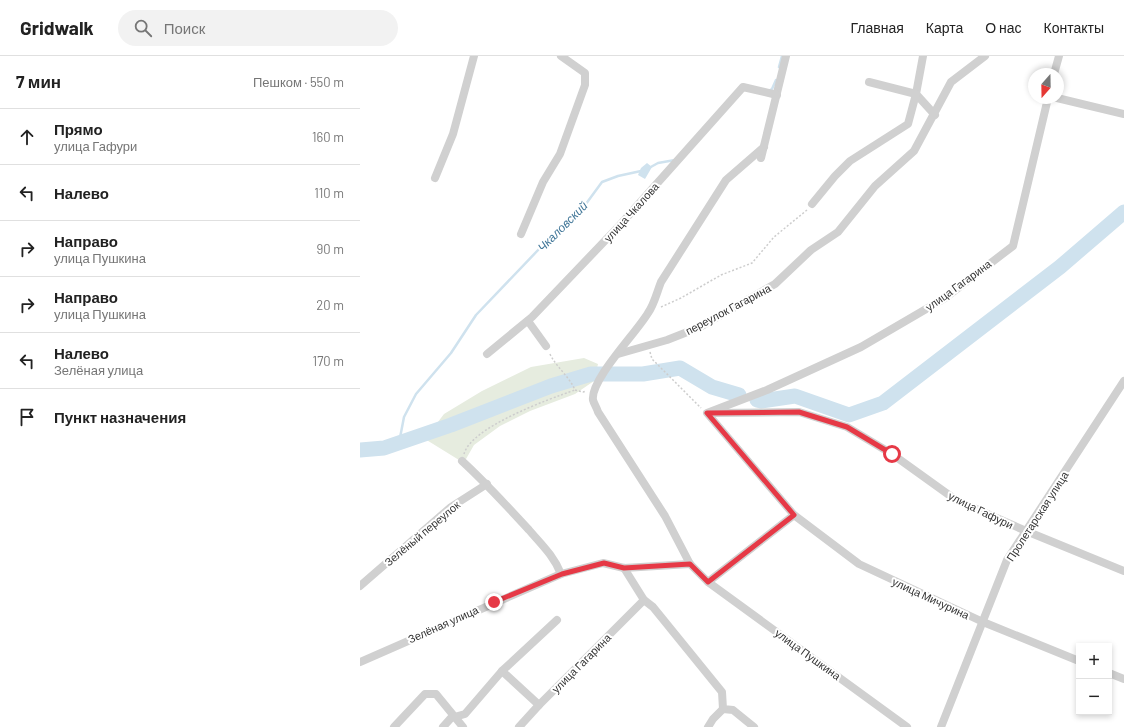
<!DOCTYPE html>
<html lang="ru">
<head>
<meta charset="utf-8">
<style>
  :root { --surface:#fff; --page:#f2f2f2; --text:#222; --muted:#767676; --line:#e0e0e0 }
  body { margin:0; font-family:Barlow,sans-serif; background:var(--page); color:var(--text) }
  .controls { position:absolute; right:12px; bottom:12px; display:grid; overflow:hidden; border-radius:0px; box-shadow:0 2px 6px #0003 }
  .controls button { width:36px; height:36px; display:grid; place-items:center; padding:0; border:0; border-bottom:1px solid var(--line); background:var(--surface); color:var(--text); font:20px sans-serif }
  .compass { position:absolute; left:668px; top:12px; width:36px; height:36px; border-radius:50%; background:var(--surface); box-shadow:0 2px 6px #0003; rotate:200deg }
  .stop { position:absolute; width:12px; height:12px; margin:-9px; border:3px solid #e63946; border-radius:50%; background:#fff }
  .stop.end { background:#e63946; border-color:#fff; box-shadow:0 1px 4px #0008 }
  .list { margin:0; padding:0; list-style:none }
  h2 { display:flex; justify-content:space-between; align-items:center; height:52px; margin:0; padding:0 16px; font-size:17px }
  h2 small { font-size:13px; font-weight:400; color:var(--muted) }
  .list li { display:grid; grid-template-columns:26px 1fr auto; gap:12px; align-items:center; box-sizing:border-box; height:56px; padding:0 16px; border-top:1px solid var(--line) }
  .list b { display:block; font-size:15px; white-space:nowrap }
  .list p { margin:0; font-size:13px; white-space:nowrap; color:var(--muted) }
  .list em { font-size:13px; font-style:normal; color:var(--muted) }
  .icon { flex:none; width:22px; height:22px; fill:none; stroke:currentColor; stroke-width:2; stroke-linecap:round; stroke-linejoin:round }
  .map { position:relative; flex:none; width:764px; height:671px; overflow:hidden }
  header { display:flex; align-items:center; gap:24px; box-sizing:border-box; height:56px; padding:0 20px; background:var(--surface); border-bottom:1px solid var(--line) }
  header strong { font-size:19px }
  nav { display:flex; gap:22px; margin-inline-start:auto; font-size:14px }
  .search { width:280px; height:36px; background:var(--page); display:flex; align-items:center; gap:10px; box-sizing:border-box; padding:0 14px; border-radius:22px; color:var(--muted); font-size:15px }
  main { display:flex }
  aside { flex:1; background:var(--surface) }
  .map>svg:first-child { display:block }
  .green { fill:#e6ecdf }
  .water { fill:#cfe2ee }
  .lines { fill:none; stroke-linecap:round; stroke-linejoin:round }
  .stream { stroke:#cfe2ee; stroke-width:2.5 }
  .river { stroke:#cfe2ee; stroke-width:15 }
  .path { stroke:#cdcdcd; stroke-width:1.5; stroke-dasharray:2 2; stroke-linecap:butt }
  .minor { stroke:#d0d0d0; stroke-width:8 }
  .route { stroke:#e63946; stroke-width:5 }
  .labels { text-anchor:middle; dominant-baseline:central; stroke-width:4; stroke-linejoin:round; paint-order:stroke }
  .street-label { font-size:11px; fill:#333; stroke:#fff }
  .water-label { font-size:12px; font-style:italic; fill:#3f7597; stroke:#fff }
</style>
</head>
<body>
<header>
<strong>Gridwalk</strong>
<div class="search"><svg class="icon" aria-label="search" viewBox="0 0 24 24"><circle cx="10" cy="10" r="6"/><path d="M15 15l6 6"/></svg>Поиск</div>
<nav><a>Главная</a><a>Карта</a><a>О нас</a><a>Контакты</a></nav>
</header>
<main>
<aside>
<h2>7 мин<small>Пешком · 550 m</small></h2>
<ul class="list">
<li><svg class="icon" aria-label="ahead" viewBox="0 0 24 24"><path d="M12 20V5M6 11l6-6 6 6"/></svg><div><b>Прямо</b><p>улица Гафури</p></div><em>160 m</em></li>
<li><svg class="icon" aria-label="left" viewBox="0 0 24 24"><path d="M17 20v-9H6M10 6l-5 5 5 5"/></svg><div><b>Налево</b></div><em>110 m</em></li>
<li><svg class="icon" aria-label="right" viewBox="0 0 24 24"><path d="M7 20v-9h11M14 6l5 5-5 5"/></svg><div><b>Направо</b><p>улица Пушкина</p></div><em>90 m</em></li>
<li><svg class="icon" aria-label="right" viewBox="0 0 24 24"><path d="M7 20v-9h11M14 6l5 5-5 5"/></svg><div><b>Направо</b><p>улица Пушкина</p></div><em>20 m</em></li>
<li><svg class="icon" aria-label="left" viewBox="0 0 24 24"><path d="M17 20v-9H6M10 6l-5 5 5 5"/></svg><div><b>Налево</b><p>Зелёная улица</p></div><em>170 m</em></li>
<li><svg class="icon" aria-label="arrive" viewBox="0 0 24 24"><path d="M6 21V4h12l-3 4 3 4H6"/></svg><div><b>Пункт назначения</b></div></li>
</ul>
</aside>
<div class="map">
<svg width="764" height="671" viewBox="0 0 764 671">
  <rect width="100%" height="100%" fill="#fff"/>
  <polygon class="green" points="224,302 238,308 234,325 215,338 170,355 140,370 114,389 106,403 99,404 65,383 84,358 122,335 171,311"/>
  <polygon class="water" points="287,107 292,111 285,123 278,119 281,112"/>
  <g class="lines">
    <g class="stream">
      <polyline points="419,11 422,0"/>
      <polyline points="410,34 412,33 416,24"/>
      <polyline points="289,112 298,107 315,104"/>
      <polyline points="39,387 44,361 56,338 91,297 116,259 180,192 220,156 242,126 258,120 281,115"/>
    </g>
    <g class="river">
      <polyline points="397,344 401,345 435,340 489,359 523,347 700,211 764,156"/>
      <polyline points="0,394 24,392 91,369 191,330 231,318 283,318 320,312 352,331 379,339"/>
    </g>
    <g class="path">
      <polyline points="301,251 321,242 361,219 392,207 414,181 447,154"/>
      <polyline points="290,296 292,303 341,352"/>
      <path d="M190 298C196 311 209 320 215 334L223 336 226 335"/>
      <path d="M104 398C111 371 189 343 215 334"/>
    </g>
    <g class="minor">
      <polyline points="563,0 556,38 575,59"/>
      <polyline points="694,18 699,0"/>
      <polyline points="688,42 653,190 585,242 501,291 407,334 347,357 434,459 499,508 623,566 719,605"/>
      <polyline points="697,42 764,58"/>
      <polyline points="401,102 426,0"/>
      <polyline points="75,122 93,78 114,0"/>
      <polyline points="452,148 475,120 490,105 548,68 556,38 509,26"/>
      <polyline points="161,178 183,126 200,98 225,29 225,17 201,0"/>
      <polyline points="168,265 186,290"/>
      <polyline points="127,298 172,261 260,169 383,31 417,39"/>
      <polyline points="258,298 307,284 340,271 415,228 451,194 478,176 515,130 554,95 591,26 625,0"/>
      <polyline points="353,357 439,356 487,371 532,398 596,444 666,475 764,515"/>
      <path d="M102 405C126 427 147 450 169 474 181 488 194 500 201 518"/>
      <polyline points="434,459 348,526 547,671"/>
      <polyline points="264,512 284,544 293,551 362,636 363,653 373,654 394,671"/>
      <path d="M348 526 330 508 305 460 238 356C237 352 234 348 233 344 230 324 277 276 288 257 294 249 297 236 301 226L366 124 404 91"/>
      <polyline points="0,530 91,451 127,428"/>
      <polyline points="0,606 201,518 243,507 264,512 330,508"/>
      <polyline points="142,615 179,649"/>
      <polyline points="749,617 764,623"/>
      <polyline points="34,671 65,638 76,638 103,671"/>
      <polyline points="83,671 91,662 105,658 142,615 197,564"/>
      <polyline points="159,671 179,649 284,544"/>
      <polyline points="348,671 353,663 363,653"/>
      <polyline points="581,671 647,504 764,325"/>
    </g>
  </g>
  <g class="lines">
    <polyline class="route" points="134,546 202,518 244,507 264,512 330,508 348,526 434,459 347,357 439,356 487,371 532,398"/>
  </g>
  <g class="labels">
    <g class="street-label">
      <text transform="translate(271 156) rotate(-48)">улица Чкалова</text>
      <text transform="translate(598 229) rotate(-36)">улица Гагарина</text>
      <text transform="translate(368 253) rotate(-28)">переулок Гагарина</text>
      <text transform="translate(621 454) rotate(26)">улица Гафури</text>
      <text transform="translate(677 460) rotate(-57)">Пролетарская улица</text>
      <text transform="translate(62 477) rotate(-40)">Зелёный переулок</text>
      <text transform="translate(571 542) rotate(25)">улица Мичурина</text>
      <text transform="translate(83 568) rotate(-24)">Зелёная улица</text>
      <text transform="translate(448 598) rotate(36)">улица Пушкина</text>
      <text transform="translate(221 607) rotate(-45)">улица Гагарина</text>
    </g>
    <g class="water-label">
      <text transform="translate(202 170) rotate(-45)">Чкаловский</text>
    </g>
  </g>
</svg>
<div class="controls">
<button>+</button>
<button>−</button>
</div>
<svg class="compass" viewBox="-18 -18 36 36"><path d="M0-13l5 13h-10z" fill="#e53935"/><path d="M0 13l5-13h-10z" fill="#767676"/></svg>
<div class="stop" style="left:532px;top:398px"></div>
<div class="stop end" style="left:134px;top:546px"></div>
</div>
</main>
</body>
</html>
